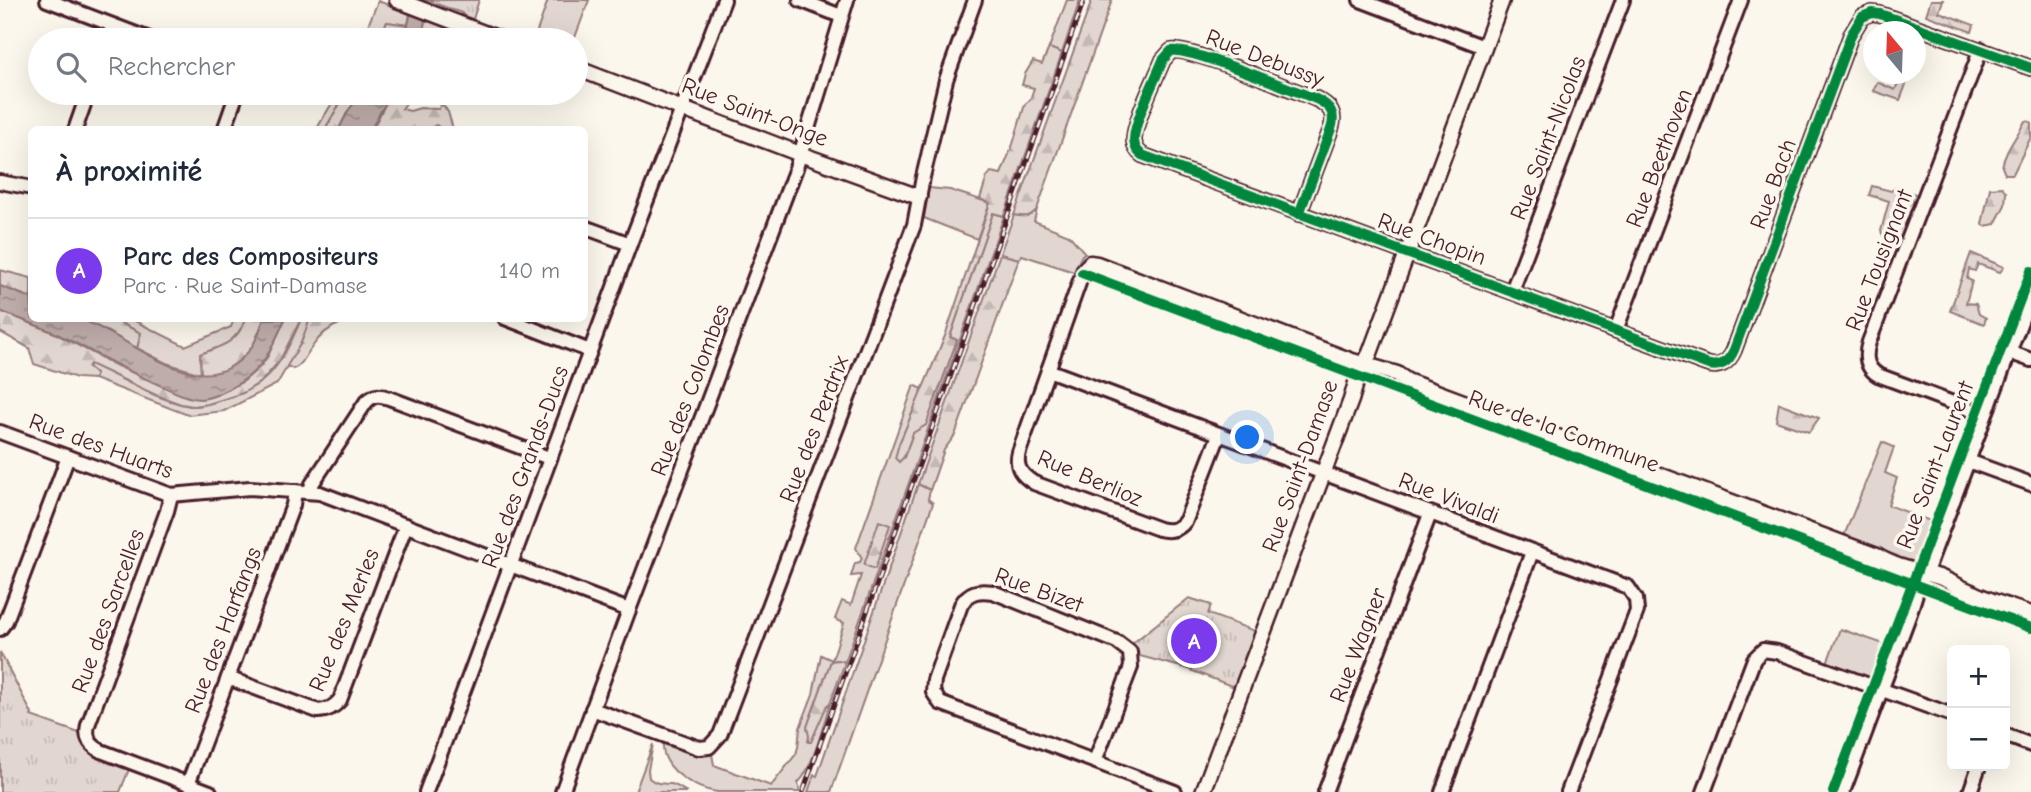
<!DOCTYPE html>
<html lang="fr">
<head>
<meta charset="utf-8">
<style>
  :root { --surface:#fff; --page:#f2f2f3; --text:#1f2937; --muted:#747a83; --line:#e0e1e3; --accent:#7c3aed }
  body { margin:0; font-family:"Comic Neue",sans-serif; background:var(--page); color:var(--text) }
  .controls { position:absolute; right:21px; bottom:21px; display:grid; overflow:hidden; border-radius:10px; box-shadow:0 7px 28px #0002 }
  .controls button { width:63px; height:63px; display:grid; place-items:center; padding:0; border:0; border-bottom:2px solid var(--line); background:var(--surface); color:var(--text); font:35px sans-serif }
  .compass { position:absolute; left:1863px; top:21px; width:63px; height:63px; border-radius:50%; background:var(--surface); box-shadow:0 7px 28px #0002; rotate:341deg }
  .you { position:absolute; left:1248px; top:438px; width:24px; height:24px; margin:-18px; border:5px solid #fff; border-radius:50%; background:#1a73e8; box-shadow:0 0 0 10px #1a73e833 }
  .badge { display:grid; place-items:center; width:46px; height:46px; border-radius:50%; background:var(--accent); color:#fff; font-size:23px; font-weight:700 }
  .pin { position:absolute; translate:-50% -50%; border:4px solid #fff; box-shadow:0 2px 7px #0006 }
  .list { margin:0; padding:0; list-style:none }
  h2 { display:flex; justify-content:space-between; align-items:center; height:91px; margin:0; padding:0 28px; font-size:30px }
  h2 small { font-size:23px; font-weight:400; color:var(--muted) }
  .list li { display:grid; grid-template-columns:46px 1fr auto; gap:21px; align-items:center; box-sizing:border-box; height:105px; padding:0 28px; border-top:2px solid var(--line) }
  .list b { display:block; font-size:26px; white-space:nowrap }
  .list p { margin:0; font-size:23px; white-space:nowrap; color:var(--muted) }
  .list em { font-size:23px; font-style:normal; color:var(--muted) }
  .icon { flex:none; width:38px; height:38px; fill:none; stroke:currentColor; stroke-width:2; stroke-linecap:round; stroke-linejoin:round }
  .map { position:relative; flex:none; width:2031px; height:792px; overflow:hidden }
  .search { position:absolute; background:var(--surface); box-shadow:0 7px 28px #0002; left:28px; top:28px; width:560px; height:77px; display:flex; align-items:center; gap:18px; box-sizing:border-box; padding:0 24px; border-radius:38px; color:var(--muted); font-size:26px }
  .panel { position:absolute; background:var(--surface); box-shadow:0 7px 28px #0002; left:28px; top:126px; width:560px; height:196px; border-radius:10px }
  .map>svg:first-child { display:block }
  .grass { fill:#e2d7d0; stroke:#967b7e; stroke-width:2 }
  .forest { fill:url(#forest-firs); stroke:#967b7e; stroke-width:2 }
  .park { fill:url(#park-tufts); stroke:#967b7e; stroke-width:2 }
  .water { fill:url(#water-ripples); stroke:#907477; stroke-width:2 }
  .lines { fill:none; stroke-linecap:round; stroke-linejoin:round }
  .minor-casing { stroke:#4a1f2b; stroke-width:18 }
  .tertiary-casing { stroke:#4a1f2b; stroke-width:19 }
  .minor { stroke:#fbf7ec; stroke-width:12 }
  .tertiary { stroke:#fbf7ec; stroke-width:14 }
  .rail-casing { stroke:#4a1f2b; stroke-width:5 }
  .rail { stroke:#fbf7ec; stroke-width:2.5; stroke-dasharray:8; stroke-linecap:butt }
  .cycleway-casing { stroke:#fbf7ec; stroke-width:15 }
  .cycleway { stroke:#00873e; stroke-width:10 }
  .labels { text-anchor:middle; dominant-baseline:central; stroke-width:7; stroke-linejoin:round; paint-order:stroke }
  .street-label { font-size:23px; fill:#4a1f2b; stroke:#fbf7ec }
</style>
</head>
<body>
<div class="map">
<svg width="2031" height="792" viewBox="0 0 2031 792">
  <defs>
    <pattern id="forest-firs" width="22" height="20" patternUnits="userSpaceOnUse" patternTransform="scale(1.75)"><rect width="22" height="20" fill="#e2d7d0"/><path d="M5 1l3.5 6h-7zM16 11l3.5 6h-7z" fill="#c3b8b3"/></pattern>
    <pattern id="park-tufts" width="24" height="20" patternUnits="userSpaceOnUse" patternTransform="scale(1.75)"><rect width="24" height="20" fill="#e2d7d0"/><path d="M3 7l-1-3M5 7V3M7 7l1-3M15 17l-1-3M17 17v-4M19 17l1-3" fill="none" stroke="#c3b8b3"/></pattern>
    <pattern id="water-ripples" width="26" height="14" patternUnits="userSpaceOnUse" patternTransform="scale(1.75)"><rect width="26" height="14" fill="#bfadaa"/><path d="M2 4q2-2 4 0t4 0M15 11q2-2 4 0t4 0" fill="none" stroke="#9d8c8b"/></pattern>
  </defs>
  <rect width="100%" height="100%" fill="#fbf7ec"/>
  <filter id="ink" filterUnits="userSpaceOnUse"><feTurbulence type="fractalNoise" baseFrequency=".0143" numOctaves="2"/><feDisplacementMap in="SourceGraphic" scale="14" xChannelSelector="R" yChannelSelector="G"/><feConvolveMatrix kernelMatrix="1 2 1 2 8 2 1 2 1" color-interpolation-filters="sRGB"/></filter>
  <g filter="url(#ink)">
    <g class="grass">
      <polygon points="548,0 589,0 574,40 534,40"/>
      <polygon points="1067,0 1080,0 1062,53 1049,48"/>
      <polygon points="378,1 410,13 408,25 387,22 377,40 362,40"/>
      <polygon points="425,19 446,27 439,40 422,40"/>
      <polygon points="338,93 346,93 325,129 316,130"/>
      <polygon points="929,188 950,190 990,203 977,239 924,218"/>
      <path d="M1037 209 1034 221 1069 235 1085 253 1082 255 1074 272 1022 255 1019 259 1000 254 1014 215C1024 217 1030 218 1037 209Z"/>
      <path d="M993 213 1004 216 845 662 838 660 831 661 807 727 810 736 827 705 830 704C823 724 813 769 798 783L800 792C781 792 763 792 744 792 735 792 725 792 717 792 695 789 661 769 663 744L695 755 712 754 714 765 771 786 796 754 798 747 800 728 813 694 821 655 832 660 844 623 835 619 842 601 851 605 861 575 851 576 855 563 860 562 862 558 856 548 914 385 923 389 899 444 904 457 913 433 936 398 957 340 950 337Z"/>
      <path d="M113 319H131L185 346 231 327 234 319H246C236 343 223 346 200 354L201 374 166 363 137 348 140 333Z"/>
      <path d="M301 319H310L301 343 277 384 224 411 188 415 94 379 96 374 88 367 90 363C118 377 159 401 190 406 200 407 211 403 221 400 235 395 249 391 261 382 280 368 292 340 301 319Z"/>
      <polygon points="1882,442 1894,447 1885,473 1897,478 1888,505 1933,522 1916,566 1904,562 1898,556 1844,536"/>
      <polygon points="918,484 930,490 928,499 933,503 831,792 808,792 814,775 817,776"/>
      <polygon points="1840,629 1887,645 1873,678 1869,678 1827,663"/>
      <path d="M653 744 648 770 649 778C657 785 662 783 671 784 677 785 682 790 687 792H635Z"/>
    </g>
    <g class="forest">
      <path d="M1092 0H1112L1037 209C1030 218 1024 217 1014 215Z"/>
      <polygon points="1931,0 1943,0 1939,12 1974,25 1972,32 1926,15"/>
      <polygon points="387,22 408,25 401,40 377,40"/>
      <polygon points="1049,48 1062,53 1004,216 993,213 950,337 957,340 926,425 913,433 904,457 899,462 895,458 899,444 945,336 990,203 980,199 987,177 991,172 1001,174 1013,144 1025,104 1030,100 1034,88 1022,85 1025,74 1033,61 1042,64"/>
      <polygon points="1902,74 1910,74 1900,100 1873,91 1877,82 1895,90"/>
      <polygon points="346,93 362,93 348,111 339,129 325,130"/>
      <polygon points="391,93 413,93 402,109 410,111 420,108 439,109 440,106 443,105 448,112 453,129 442,129 436,125 429,129 395,129 392,127 390,129 372,130"/>
      <path d="M2025 121 2031 122V137L2013 174H2005L2002 167C2005 150 2017 137 2025 121Z"/>
      <polygon points="1872,186 1891,191 1897,187 1918,195 1900,241 1883,236 1881,231 1889,201 1869,195"/>
      <polygon points="2002,187 2006,192 2005,205 1995,224 1985,226 1982,224 1990,188"/>
      <polygon points="1971,253 2004,267 2000,272 1978,264 1975,271 1969,269 1967,279 1972,281 1966,303 1976,304 1979,314 1986,318 1984,324 1950,311"/>
      <polygon points="1000,254 1019,259 955,435 944,450 930,490 918,484"/>
      <polygon points="0,270 31,278 31,298 0,286"/>
      <polygon points="0,311 53,332 117,366 187,396 225,391 244,381 261,366 268,356 285,319 301,319 280,360 262,381 243,393 208,404 193,406 181,404 156,395 90,364 88,367 96,374 94,379 77,378 34,364 29,348 0,332"/>
      <polygon points="77,319 113,319 141,333 137,348"/>
      <path d="M246 319H264C261 327 258 337 253 345 243 362 221 376 201 374L200 354C223 346 236 343 246 319Z"/>
      <path d="M310 319H340L339 324C328 328 319 337 312 347 305 356 303 365 293 369L287 366 301 343Z"/>
      <polygon points="1779,403 1819,418 1809,432 1776,421"/>
      <polygon points="879,521 890,525 875,569 864,565"/>
      <polygon points="838,660 845,662 830,704 827,705 811,742 808,742 809,736 807,727 831,661"/>
    </g>
    <g class="park">
      <polygon points="432,0 479,0 473,19 464,16 462,13 431,2"/>
      <polygon points="1189,598 1211,605 1208,614 1255,631 1234,687 1185,668 1136,655 1136,648 1133,643"/>
      <path d="M0 652 32 714 31 716 79 733C83 757 109 762 129 769L120 792H0Z"/>
    </g>
    <g class="water">
      <polygon points="414,0 432,0 425,19 422,40 401,40 408,25"/>
      <polygon points="362,93 391,93 371,129 339,129 348,111"/>
      <path d="M0 286 31 298 32 318C46 318 66 315 80 319 132 336 204 413 251 348 257 340 260 328 264 319H285C271 350 263 371 231 388 222 393 211 398 201 399 186 399 169 389 155 383 121 368 88 349 55 333 37 325 18 318 0 311Z"/>
    </g>
    <g class="lines">
      <defs>
        <g id="minor">
          <polyline points="47,0 152,40"/>
          <polyline points="800,0 841,16"/>
          <polyline points="1360,0 1484,47"/>
          <polyline points="107,40 113,26"/>
          <path d="M1981 49 1869 342C1865 355 1865 367 1878 375L1985 415"/>
          <polyline points="75,130 88,93"/>
          <polyline points="224,130 237,93"/>
          <polyline points="0,182 32,188"/>
          <path d="M1299 214 1331 129C1336 114 1331 106 1316 99 1293 90 1189 47 1171 51L1163 60C1156 78 1133 123 1134 141 1135 148 1137 151 1142 155L1706 364C1720 369 1729 362 1734 350L1851 35 1862 17 1872 13 1880 14 2031 68"/>
          <polyline points="584,227 630,244"/>
          <path d="M1090 263 1084 269 1019 452C1015 467 1021 475 1034 483L1159 529C1171 532 1179 530 1186 520L1219 435"/>
          <polyline points="1512,291 1623,0"/>
          <polyline points="505,318 590,351"/>
          <polyline points="1616,330 1741,0"/>
          <polyline points="2009,352 2031,360"/>
          <polyline points="1048,370 1628,587 1636,599 1637,611 1568,792"/>
          <polyline points="0,432 171,495 250,488 320,493 629,610"/>
          <polyline points="1968,461 2031,484"/>
          <path d="M310 491 312 484 366 402C373 394 380 395 389 398L549 458"/>
          <path d="M171 495 167 511 88 725C85 738 90 745 101 751L210 792"/>
          <polyline points="0,629 6,621 68,457"/>
          <path d="M228 678 318 711C328 711 334 707 340 700L406 525"/>
          <polyline points="592,709 699,748 709,747 720,735 914,225 923,177 946,80 975,0"/>
          <polyline points="2005,735 2031,745"/>
          <path d="M1095 761 1131 667 1130 652 1117 642 993 592C978 590 969 591 961 605L934 680 933 692 940 703 1175 792"/>
          <polyline points="188,784 293,505 295,491"/>
          <polyline points="426,792 630,244 724,0"/>
          <polyline points="562,792 629,610 796,168 847,0"/>
          <polyline points="1325,792 1430,514"/>
          <polyline points="1442,792 1532,552"/>
          <polyline points="1704,792 1754,659 1763,650 1777,652 1952,715"/>
          <polyline points="1843,792 1909,616 1919,584 1925,575 2031,295"/>
          <polyline points="1970,792 1979,766"/>
        </g>
        <g id="tertiary">
          <polyline points="397,0 502,40"/>
          <polyline points="576,68 800,154 919,197"/>
          <path d="M1090 263 1097 264 1352 361 1397 374 1407 381 1877 556C1896 568 1917 571 1939 577 1950 581 1959 587 1969 591 1988 601 2011 607 2031 614"/>
          <polyline points="1203,792 1351,400 1358,376 1370,353 1502,0"/>
        </g>
      </defs>
      <use href="#minor" class="minor-casing"/>
      <use href="#tertiary" class="tertiary-casing"/>
      <use href="#minor" class="minor"/>
      <use href="#tertiary" class="tertiary"/>
      <defs>
        <polyline id="rail" points="803,792 1084,0"/>
      </defs>
      <use href="#rail" class="rail-casing"/>
      <use href="#rail" class="rail"/>
      <defs>
        <g id="cycleway">
          <path d="M1299 214 1331 129C1336 114 1331 106 1316 99 1293 90 1189 47 1171 51L1163 60C1156 78 1133 123 1134 141 1135 148 1137 151 1142 155L1706 364C1720 369 1729 362 1734 350L1851 35 1862 17 1872 13 1880 14 2031 68"/>
          <polyline points="1082,273 2031,628"/>
          <polyline points="1833,792 2031,271"/>
        </g>
      </defs>
      <use href="#cycleway" class="cycleway-casing"/>
      <use href="#cycleway" class="cycleway"/>
    </g>
  </g>
  <g class="labels">
    <g class="street-label">
      <text transform="translate(1265 58) rotate(21)">Rue Debussy</text>
      <text transform="translate(755 112) rotate(21)">Rue Saint-Onge</text>
      <text transform="translate(1548 138) rotate(-69)">Rue Saint-Nicolas</text>
      <text transform="translate(1659 158) rotate(-69)">Rue Beethoven</text>
      <text transform="translate(1773 184) rotate(-70)">Rue Bach</text>
      <text transform="translate(1432 239) rotate(20)">Rue Chopin</text>
      <text transform="translate(1879 260) rotate(-69)">Rue Tousignant</text>
      <text transform="translate(690 390) rotate(-69)">Rue des Colombes</text>
      <text transform="translate(814 429) rotate(-69)">Rue des Perdrix</text>
      <text transform="translate(1564 431) rotate(20)">Rue de la Commune</text>
      <text transform="translate(101 446) rotate(20)">Rue des Huarts</text>
      <text transform="translate(1935 465) rotate(-69)">Rue Saint-Laurent</text>
      <text transform="translate(1300 466) rotate(-70)">Rue Saint-Damase</text>
      <text transform="translate(525 467) rotate(-70)">Rue des Grands-Ducs</text>
      <text transform="translate(1090 478) rotate(23)">Rue Berlioz</text>
      <text transform="translate(1449 498) rotate(21)">Rue Vivaldi</text>
      <text transform="translate(1039 590) rotate(20)">Rue Bizet</text>
      <text transform="translate(108 611) rotate(-70)">Rue des Sarcelles</text>
      <text transform="translate(344 620) rotate(-68)">Rue des Merles</text>
      <text transform="translate(223 630) rotate(-69)">Rue des Harfangs</text>
      <text transform="translate(1358 645) rotate(-69)">Rue Wagner</text>
    </g>
  </g>
</svg>
<div class="controls">
<button>+</button>
<button>−</button>
</div>
<svg class="compass" viewBox="-18 -18 36 36"><path d="M0-13l5 13h-10z" fill="#e53935"/><path d="M0 13l5-13h-10z" fill="#747a83"/></svg>
<div class="you"></div>
<div class="pin badge" style="left:1194px;top:641px">A</div>
<div class="search"><svg class="icon" aria-label="search" viewBox="0 0 24 24"><circle cx="10" cy="10" r="6"/><path d="M15 15l6 6"/></svg>Rechercher</div>
<section class="panel">
<h2>À proximité<small></small></h2>
<ul class="list">
<li><span class="badge">A</span><div><b>Parc des Compositeurs</b><p>Parc · Rue Saint-Damase</p></div><em>140 m</em></li>
</ul>
</section>
</div>
</body>
</html>
